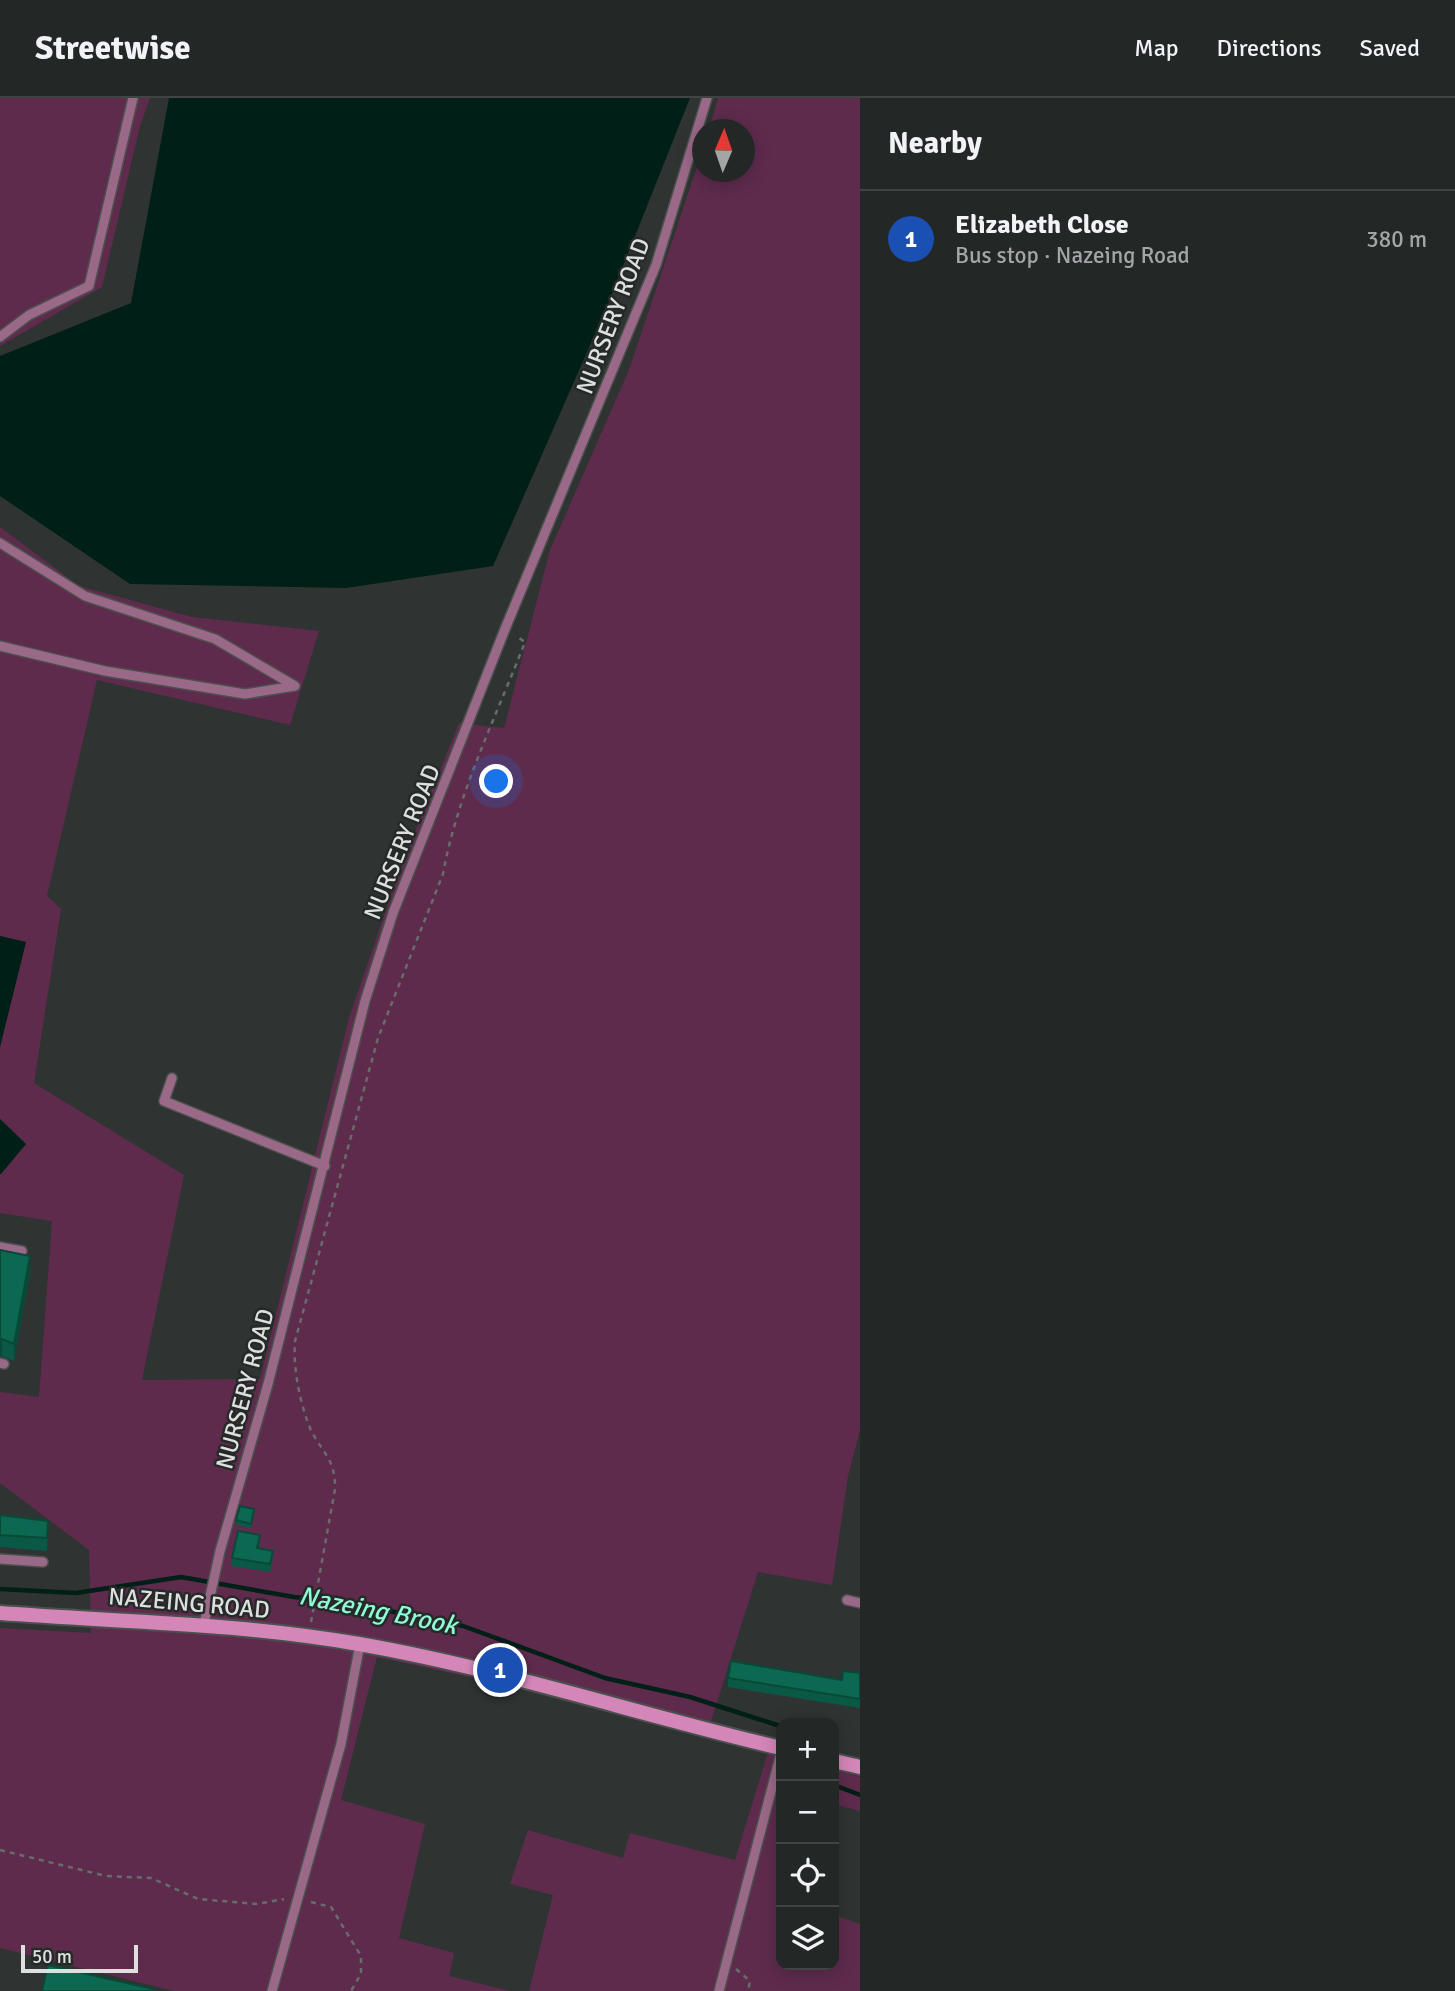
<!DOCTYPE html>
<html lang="en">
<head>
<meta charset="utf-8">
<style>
  :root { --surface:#232726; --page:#2f3332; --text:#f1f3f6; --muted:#a3a5a7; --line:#404443; --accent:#ea580c }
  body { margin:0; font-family:Signika,sans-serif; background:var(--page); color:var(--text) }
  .controls { position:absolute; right:21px; bottom:21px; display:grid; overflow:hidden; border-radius:14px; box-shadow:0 4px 18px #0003 }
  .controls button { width:63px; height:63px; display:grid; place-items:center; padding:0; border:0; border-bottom:2px solid var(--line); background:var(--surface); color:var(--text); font:35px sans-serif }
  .compass { position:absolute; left:692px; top:21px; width:63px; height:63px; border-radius:50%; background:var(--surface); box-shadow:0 4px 18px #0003; rotate:2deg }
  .scale { position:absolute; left:21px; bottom:18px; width:117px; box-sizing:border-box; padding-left:7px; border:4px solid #dde0df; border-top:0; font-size:19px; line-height:24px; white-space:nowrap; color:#dde0df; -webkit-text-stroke:5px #252a28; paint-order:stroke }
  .you { position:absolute; left:497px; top:684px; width:24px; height:24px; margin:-18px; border:5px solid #fff; border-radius:50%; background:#1a73e8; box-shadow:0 0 0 10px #1a73e833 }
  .badge { display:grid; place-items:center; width:46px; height:46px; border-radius:50%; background:var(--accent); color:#fff; font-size:23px; font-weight:700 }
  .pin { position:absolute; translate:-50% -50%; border:4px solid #fff; box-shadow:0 2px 7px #0006 }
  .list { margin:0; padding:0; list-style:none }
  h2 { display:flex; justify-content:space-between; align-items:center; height:91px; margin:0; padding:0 28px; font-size:30px }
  h2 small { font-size:23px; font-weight:400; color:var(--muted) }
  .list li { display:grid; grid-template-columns:46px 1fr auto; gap:21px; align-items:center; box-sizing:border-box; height:98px; padding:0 28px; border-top:2px solid var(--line) }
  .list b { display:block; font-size:26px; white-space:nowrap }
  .list p { margin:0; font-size:23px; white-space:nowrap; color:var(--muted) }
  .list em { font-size:23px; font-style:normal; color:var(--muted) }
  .icon { flex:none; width:38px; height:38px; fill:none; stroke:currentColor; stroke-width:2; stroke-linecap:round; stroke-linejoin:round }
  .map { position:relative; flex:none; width:860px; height:1893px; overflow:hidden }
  header { display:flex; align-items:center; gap:42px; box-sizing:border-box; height:98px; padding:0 35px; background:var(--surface); border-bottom:2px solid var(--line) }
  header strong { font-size:33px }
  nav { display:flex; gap:38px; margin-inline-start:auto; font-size:24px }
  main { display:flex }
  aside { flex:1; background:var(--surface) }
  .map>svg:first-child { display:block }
  .green { fill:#5e2b4d }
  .water { fill:#001f16 }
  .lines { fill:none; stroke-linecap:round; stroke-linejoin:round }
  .stream { stroke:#001f16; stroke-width:4.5 }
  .service-casing { stroke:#4b504e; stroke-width:12 }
  .secondary-casing { stroke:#4b504e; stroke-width:18 }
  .path { stroke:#686c6a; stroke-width:2.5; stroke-dasharray:5 5; stroke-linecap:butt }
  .service { stroke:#9b6988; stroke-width:9 }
  .secondary { stroke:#d586b9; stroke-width:14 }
  .wall { fill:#0a5946 }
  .shaded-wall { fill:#084939 }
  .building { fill:#0c6851; stroke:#084939; stroke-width:2 }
  .labels { text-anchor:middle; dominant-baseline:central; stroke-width:5; stroke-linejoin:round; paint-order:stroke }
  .street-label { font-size:24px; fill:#dde0df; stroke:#252a28 }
  .water-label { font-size:26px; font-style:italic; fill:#90fad6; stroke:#252a28 }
</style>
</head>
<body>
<header>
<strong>Streetwise</strong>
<nav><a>Map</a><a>Directions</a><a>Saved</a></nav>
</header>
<main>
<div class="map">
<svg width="860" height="1893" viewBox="0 0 860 1893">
  <rect width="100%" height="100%" fill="#2f3432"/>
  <g class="green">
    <polygon points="0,0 150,0 140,28 102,189 0,248"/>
    <polygon points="718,0 860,0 860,1332 848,1378 832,1487 758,1474 706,1639 566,1600 377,1559 341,1702 425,1726 399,1840 454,1855 449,1878 510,1893 174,1893 0,1850 0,1530 91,1535 89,1452 0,1385 0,1294 39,1299 52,1123 0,1115 0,1076 26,1046 0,1021 0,949 26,844 0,838 0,429 79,488 192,519 319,533 290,627 97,582 47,798 61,811 34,985 184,1077 142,1282 260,1281 349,920 400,771 459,625 504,630 550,452 629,272 702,54 702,74 744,74 744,32 709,31"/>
    <polygon points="768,1654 781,1657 781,1867 834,1867 834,1817 860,1826 860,1893 529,1893 553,1797 510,1786 528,1732 623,1760 630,1735 735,1762"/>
    <polygon points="834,1672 860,1679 860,1713 834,1706"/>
  </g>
  <g class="water">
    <polygon points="169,0 690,0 606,211 493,468 346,490 130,486 0,398 0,258 131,205"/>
    <polygon points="0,838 26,844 0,949"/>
    <polygon points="0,1021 26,1046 1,1076 0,1076"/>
  </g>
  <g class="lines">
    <g class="stream">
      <polyline points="0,1491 76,1495 181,1479 294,1499 340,1503 463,1528 605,1580 690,1599 780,1628 781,1633"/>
      <polyline points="834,1687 860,1697"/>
    </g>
    <defs>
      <g id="service">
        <polyline points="0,239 29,217 89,188 133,0"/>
        <polyline points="0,445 85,498 215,541 295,588 245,596 105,573 0,548"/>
        <polyline points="172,980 164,1003 325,1068"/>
        <polyline points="0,1149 22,1153"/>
        <polyline points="0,1265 4,1266"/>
        <polyline points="0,1461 43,1464"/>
        <polyline points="847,1502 860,1505"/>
        <polyline points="204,1526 220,1453 268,1286 365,903 393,815 505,531 656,167 707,0"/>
        <polyline points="272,1893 341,1646 360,1546"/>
        <polyline points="719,1893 781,1655"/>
      </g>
      <g id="secondary">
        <path d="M0 1515C120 1524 240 1525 359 1546 502 1571 640 1617 781 1650"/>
        <polyline points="834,1663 860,1669"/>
      </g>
    </defs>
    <use href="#service" class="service-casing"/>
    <use href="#secondary" class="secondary-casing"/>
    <g class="path">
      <path d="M311 1524 335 1391C336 1358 318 1352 308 1325 299 1300 293 1269 295 1243L378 940 443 776C457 697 496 619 525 544L516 538"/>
      <polyline points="0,1752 106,1778 151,1780 198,1801 257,1806 284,1801"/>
      <polyline points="311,1804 331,1809 361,1858 361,1876 351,1893"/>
      <polyline points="736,1871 750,1883 748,1893"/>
    </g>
    <use href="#service" class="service"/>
    <use href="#secondary" class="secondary"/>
  </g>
  <g class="wall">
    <polygon points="0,1152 30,1175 14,1263 2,1258"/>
    <polygon points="254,1416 251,1430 236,1427 236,1422"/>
    <polygon points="0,1417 48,1435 47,1453 0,1449"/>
    <polygon points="260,1445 259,1450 273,1461 270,1474 232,1468 232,1460"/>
    <polygon points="860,1575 860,1610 728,1589 728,1580 842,1582"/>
  </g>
  <g class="shaded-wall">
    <polygon points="30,1158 30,1175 14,1263 14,1246"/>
    <polygon points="0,1241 2,1241 2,1258 0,1259"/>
  </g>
  <g class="building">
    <polygon points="0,1152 30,1158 14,1246 2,1241 0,1241"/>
    <polygon points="240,1408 254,1411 251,1426 236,1422"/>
    <polygon points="0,1417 48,1423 47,1440 0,1437"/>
    <polygon points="238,1433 260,1437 257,1450 273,1453 270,1466 232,1460"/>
    <polygon points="731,1563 842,1582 843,1573 860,1575 860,1601 728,1580"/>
    <polygon points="48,1867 153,1891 152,1893 42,1893"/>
  </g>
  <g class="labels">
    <g class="street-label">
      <text transform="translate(613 218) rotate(-69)">NURSERY ROAD</text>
      <text transform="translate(402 744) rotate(-68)">NURSERY ROAD</text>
      <text transform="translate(245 1291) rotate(-75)">NURSERY ROAD</text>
      <text transform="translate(189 1505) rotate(5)">NAZEING ROAD</text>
    </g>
    <g class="water-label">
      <text transform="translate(378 1513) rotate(11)">Nazeing Brook</text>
    </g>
  </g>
</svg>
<div class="controls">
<button>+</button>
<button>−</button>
<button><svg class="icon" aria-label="locate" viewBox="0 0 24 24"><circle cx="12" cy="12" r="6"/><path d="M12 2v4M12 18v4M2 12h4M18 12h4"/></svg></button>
<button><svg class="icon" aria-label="layers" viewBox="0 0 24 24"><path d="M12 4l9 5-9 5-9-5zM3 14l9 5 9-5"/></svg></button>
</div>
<svg class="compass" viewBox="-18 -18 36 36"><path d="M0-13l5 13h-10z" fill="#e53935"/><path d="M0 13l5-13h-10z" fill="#a3a5a7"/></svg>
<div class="scale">50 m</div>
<div class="you"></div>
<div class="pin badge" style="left:500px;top:1572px;background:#1a4fb4">1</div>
</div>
<aside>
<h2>Nearby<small></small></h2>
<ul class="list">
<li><span class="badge" style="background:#1a4fb4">1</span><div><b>Elizabeth Close</b><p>Bus stop · Nazeing Road</p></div><em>380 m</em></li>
</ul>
</aside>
</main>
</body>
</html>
